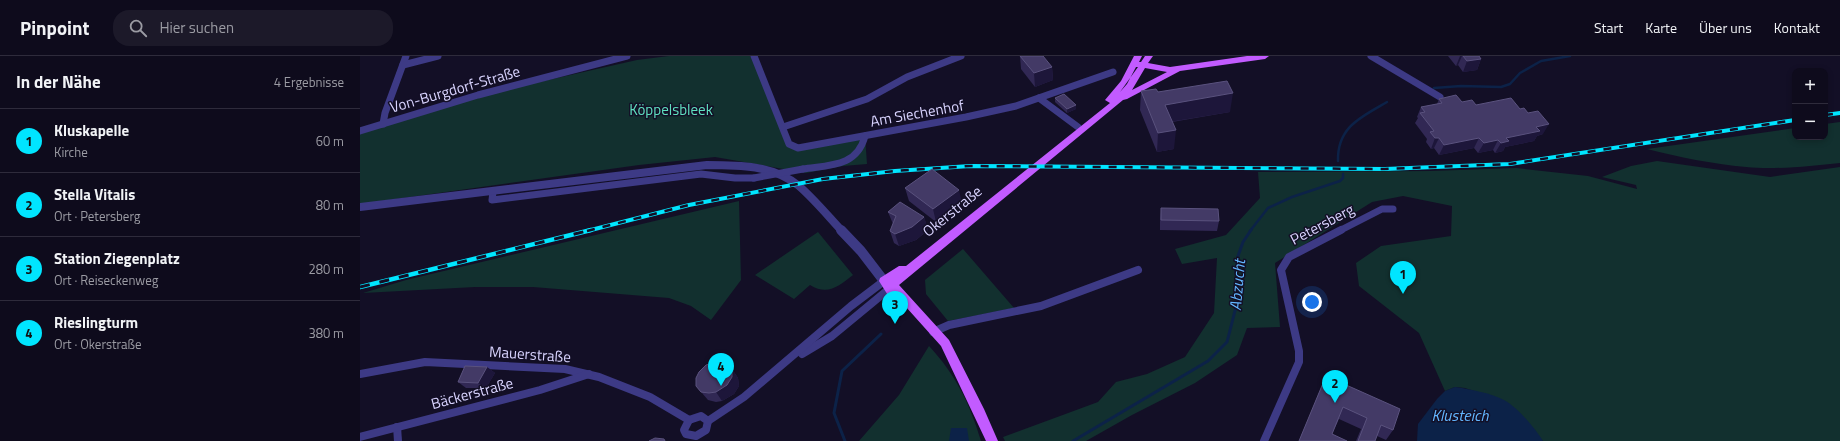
<!DOCTYPE html>
<html lang="de">
<head>
<meta charset="utf-8">
<style>
  :root { --surface:#0e0b1c; --page:#1c1929; --text:#f1f3f6; --muted:#9b9ba3; --line:#2e2b3b; --accent:#00e5ff }
  body { margin:0; font-family:"Titillium Web",sans-serif; background:var(--page); color:var(--text) }
  .controls { position:absolute; right:12px; top:12px; display:grid; overflow:hidden; border-radius:8px; box-shadow:0 2px 6px #0003 }
  .controls button { width:36px; height:36px; display:grid; place-items:center; padding:0; border:0; border-bottom:1px solid var(--line); background:var(--surface); color:var(--text); font:20px sans-serif }
  .you { position:absolute; left:952px; top:246px; width:14px; height:14px; margin:-10px; border:3px solid #fff; border-radius:50%; background:#1a73e8; box-shadow:0 0 0 6px #1a73e833 }
  .badge { display:grid; place-items:center; width:26px; height:26px; border-radius:50%; background:var(--accent); color:#111; font-size:13px; font-weight:700 }
  .pin { position:absolute; translate:-50% -33px; filter:drop-shadow(0 1px 2px #0008) }
  .pin::after { content:''; position:absolute; top:21px; width:14px; height:12px; background:inherit; clip-path:polygon(0 0,100% 0,50% 100%) }
  .list { margin:0; padding:0; list-style:none }
  h2 { display:flex; justify-content:space-between; align-items:center; height:52px; margin:0; padding:0 16px; font-size:17px }
  h2 small { font-size:13px; font-weight:400; color:var(--muted) }
  .list li { display:grid; grid-template-columns:26px 1fr auto; gap:12px; align-items:center; box-sizing:border-box; height:64px; padding:0 16px; border-top:1px solid var(--line) }
  .list b { display:block; font-size:15px; white-space:nowrap }
  .list p { margin:0; font-size:13px; white-space:nowrap; color:var(--muted) }
  .list em { font-size:13px; font-style:normal; color:var(--muted) }
  .icon { flex:none; width:22px; height:22px; fill:none; stroke:currentColor; stroke-width:2; stroke-linecap:round; stroke-linejoin:round }
  .map { position:relative; flex:none; width:1480px; height:385px; overflow:hidden }
  header { display:flex; align-items:center; gap:24px; box-sizing:border-box; height:56px; padding:0 20px; background:var(--surface); border-bottom:1px solid var(--line) }
  header strong { font-size:19px }
  nav { display:flex; gap:22px; margin-inline-start:auto; font-size:14px }
  .search { width:280px; height:36px; background:var(--page); display:flex; align-items:center; gap:10px; box-sizing:border-box; padding:0 14px; border-radius:16px; color:var(--muted); font-size:15px }
  main { display:flex }
  aside { flex:1; background:var(--surface) }
  .map>svg:first-child { display:block }
  .green { fill:#12302f }
  .water { fill:#0c2248 }
  .lines { fill:none; stroke-linecap:round; stroke-linejoin:round }
  .stream-far1 { stroke:#0c2248; stroke-width:2.5 }
  .stream { stroke:#0c2248; stroke-width:3 }
  .minor-far1 { stroke:#3d3a85; stroke-width:7 }
  .minor { stroke:#3d3a85; stroke-width:8 }
  .tertiary-far1 { stroke:#3d3a85; stroke-width:8 }
  .tertiary { stroke:#3d3a85; stroke-width:10 }
  .primary { fill:#c25bff; fill-rule:evenodd }
  .rail-far1-casing { stroke:#00e5ff; stroke-width:4 }
  .rail-casing { stroke:#00e5ff; stroke-width:4.5 }
  .rail-far1 { stroke:#130f26; stroke-width:2.5; stroke-dasharray:8; stroke-linecap:butt }
  .rail { stroke:#130f26; stroke-width:3; stroke-dasharray:10; stroke-linecap:butt }
  .minor-bridge { stroke:#3d3a85; stroke-width:7 }
  .wall { fill:#312854 }
  .shaded-wall { fill:#1d163a }
  .building { fill:#433a66; stroke:#5a527e }
  .labels { text-anchor:middle; dominant-baseline:central; stroke-width:3; stroke-linejoin:round; paint-order:stroke }
  .street-label { font-size:15px; fill:#d9d4ff; stroke:#130f26 }
  .park-label { font-size:15px; fill:#5fe0c0; stroke:#130f26 }
  .water-label { font-size:16px; font-style:italic; fill:#62b6ff; stroke:#130f26 }
</style>
</head>
<body>
<header>
<strong>Pinpoint</strong>
<div class="search"><svg class="icon" aria-label="search" viewBox="0 0 24 24"><circle cx="10" cy="10" r="6"/><path d="M15 15l6 6"/></svg>Hier suchen</div>
<nav><a>Start</a><a>Karte</a><a>Über uns</a><a>Kontakt</a></nav>
</header>
<main>
<aside>
<h2>In der Nähe<small>4 Ergebnisse</small></h2>
<ul class="list">
<li><span class="badge">1</span><div><b>Kluskapelle</b><p>Kirche</p></div><em>60 m</em></li>
<li><span class="badge">2</span><div><b>Stella Vitalis</b><p>Ort · Petersberg</p></div><em>80 m</em></li>
<li><span class="badge">3</span><div><b>Station Ziegenplatz</b><p>Ort · Reiseckenweg</p></div><em>280 m</em></li>
<li><span class="badge">4</span><div><b>Rieslingturm</b><p>Ort · Okerstraße</p></div><em>380 m</em></li>
</ul>
</aside>
<div class="map">
<svg width="1480" height="385" viewBox="0 0 1480 385">
  <rect width="100%" height="100%" fill="#130f26"/>
  <g class="green">
    <polygon points="309,0 390,0 396,5 429,88 438,92 505,80 507,108 483,110 446,117 355,101 279,109 0,148 0,76 117,40 277,4"/>
    <path d="M1480 66V107C1451 110 1415 114 1386 111 1352 108 1319 101 1287 93L1435 72V81H1465V68Z"/>
    <polygon points="1297,105 1410,121 1480,111 1480,385 1183,385 1144,345 1105,332 1095,331 1085,335 1059,277 999,230 996,207 1021,190 1091,180 1092,150 1043,140 1012,146 915,207 920,271 887,272 877,299 835,327 772,359 726,385 645,385 643,381 738,346 756,326 787,318 825,301 854,257 857,202 822,208 815,193 866,179 900,142 898,116 1070,115 1156,112 1228,120 1277,133 1276,129 1242,121 1271,110"/>
    <polygon points="379,145 381,224 351,264 331,250 309,242 173,231 115,231 3,237 46,224"/>
    <path d="M458 176 493 219C479 230 468 240 450 229L434 243 395 219Z"/>
    <polygon points="603,193 654,252 588,265 566,238 565,224"/>
    <path d="M569 290C596 319 610 348 621 385H499L539 339Z"/>
  </g>
  <g class="water">
    <path d="M1095 331C1110 333 1130 337 1144 344 1157 351 1175 372 1183 385H1057L1058 368 1077 343 1085 335Z"/>
    <polygon points="591,372 607,372 609,385 589,385"/>
  </g>
  <g class="lines">
    <g class="stream-far1">
      <polyline points="1074,32 1101,30 1141,31 1150,28 1160,17 1181,5 1210,0"/>
      <path d="M978 105C977 71 1001 61 1027 46"/>
      <polyline points="890,175 908,152 932,141 980,125 983,122 983,118"/>
    </g>
    <g class="stream">
      <polyline points="485,385 474,357 482,315 521,278"/>
      <polyline points="713,385 848,305 867,286 878,243 876,214 878,200 883,186 891,174"/>
    </g>
    <g class="minor-far1">
      <polyline points="394,0 429,88 438,92 606,61 656,50 753,16"/>
      <polyline points="1011,0 1080,41"/>
      <polyline points="43,9 78,0"/>
      <polyline points="679,42 718,71"/>
      <polyline points="23,68 25,57 46,0"/>
      <polyline points="423,71 507,43 547,21 601,0"/>
      <polyline points="0,75 118,39 267,0"/>
      <path d="M443 113C470 109 497 111 505 80"/>
      <polyline points="133,136 132,144 341,118 375,122 394,122"/>
      <polyline points="979,175 1022,153 1033,153"/>
    </g>
    <g class="minor">
      <polyline points="573,276 589,269 681,250 778,214"/>
      <polyline points="442,298 472,280 529,233"/>
      <polyline points="0,318 65,306 205,313 239,321 290,341 329,364"/>
      <polygon points="341,360 348,365 346,374 336,380 326,378 324,374 329,364"/>
      <polyline points="348,365 384,341 491,250 524,225"/>
      <polyline points="37,371 38,385"/>
      <polyline points="0,381 180,334 229,318"/>
      <polyline points="904,385 939,306 939,295 921,214 929,201 981,174"/>
    </g>
    <path class="tertiary-far1" d="M0 151 347 109C379 109 413 109 439 130 454 143 468 160 482 175"/>
    <polyline class="tertiary" points="481,174 501,195 524,225"/>
    <path class="primary" d="M774 0H782L779 6H781L785 0H793L788 7 810 11 887 0H909L905 3 820 15 767 43 763 44 539 229 589 284 624 353 638 385H626L581 290 537 241H529L519 225 520 222 539 210H546L750 47 745 44 761 25ZM776 11H778L760 36 767 28ZM785 12 807 16 772 34Z"/>
    <defs>
      <g id="rail-far1">
        <polyline points="1465,59 1480,57"/>
        <polyline points="227,175 329,149 463,123 535,115 610,110 1025,113 1150,108 1435,64"/>
      </g>
      <polyline id="rail" points="0,231 231,174"/>
    </defs>
    <use href="#rail-far1" class="rail-far1-casing"/>
    <use href="#rail" class="rail-casing"/>
    <use href="#rail-far1" class="rail-far1"/>
    <use href="#rail" class="rail"/>
    <polyline class="minor-bridge" points="394,122 443,113"/>
  </g>
  <g class="wall">
    <polygon points="660,0 692,11 693,24 675,31 661,13"/>
    <polygon points="1088,0 1119,0 1121,3 1117,14 1103,16 1098,9 1096,10"/>
    <polygon points="781,35 798,36 870,56 812,66 814,93 797,96 780,54"/>
    <polygon points="695,42 716,53 707,57 695,46"/>
    <polygon points="1079,43 1116,49 1183,78 1177,80 1174,85 1145,91 1143,95 1135,97 1133,94 1118,97 1114,92 1079,99 1074,92 1071,93 1066,86 1067,83 1055,67 1058,62 1057,61 1061,51 1077,48"/>
    <polygon points="545,132 602,147 576,166 549,145"/>
    <polygon points="801,152 859,165 857,175 800,174 800,162"/>
    <polygon points="528,156 564,161 568,174 556,184 539,190 534,187 530,175 533,168"/>
    <polygon points="127,311 135,317 126,332 106,332 98,326"/>
    <polygon points="372,313 378,322 379,330 374,338 362,345 356,346 348,344 336,330"/>
    <polygon points="966,320 1033,374 1026,384 1017,380 1015,385 996,385 1001,373 979,363 972,378 987,385 939,385"/>
  </g>
  <g class="shaded-wall">
    <polygon points="1100,0 1102,0 1098,9 1096,10"/>
    <polygon points="1121,3 1117,14 1103,16 1107,5"/>
    <polygon points="692,11 693,24 675,31 674,17"/>
    <polygon points="873,37 870,56 803,67 805,49"/>
    <polygon points="716,49 716,53 707,57 707,53"/>
    <polygon points="1189,68 1183,78 1177,80 1174,85 1145,91 1143,95 1135,97 1141,87 1146,82 1176,71"/>
    <polygon points="816,74 814,93 797,96 798,77"/>
    <polygon points="1075,82 1079,82 1074,92 1071,93"/>
    <polygon points="1119,82 1114,92 1079,99 1084,89"/>
    <polygon points="1138,84 1133,94 1118,97 1124,87"/>
    <polygon points="599,134 602,147 576,166 573,153"/>
    <polygon points="564,161 568,174 556,184 539,190 535,178"/>
    <polygon points="127,311 135,317 126,332 118,327"/>
    <polygon points="372,313 378,322 379,330 374,338 362,345 356,336"/>
  </g>
  <g class="building">
    <polygon points="660,0 683,0 692,11 674,17"/>
    <polygon points="1103,0 1119,0 1121,3 1107,5"/>
    <polygon points="867,25 873,37 805,49 816,74 798,77 781,35 796,33 798,36"/>
    <polygon points="704,38 716,49 707,53 695,42"/>
    <polygon points="1096,39 1102,46 1112,44 1116,49 1151,42 1160,53 1164,52 1168,57 1178,55 1189,68 1176,71 1180,75 1146,82 1149,85 1141,87 1138,84 1124,87 1119,82 1084,89 1079,82 1075,82 1070,76 1074,75 1060,57 1065,56 1061,51 1082,47 1079,43"/>
    <polygon points="572,113 599,134 573,153 545,132"/>
    <polygon points="540,146 564,161 552,171 535,178 530,175 536,160 528,156"/>
    <polygon points="801,152 858,153 859,165 801,164"/>
    <polygon points="356,306 365,307 372,313 372,321 367,329 356,336 349,337 341,336 336,330 336,322 339,316 346,309"/>
    <polygon points="105,310 127,311 118,327 98,326"/>
    <polygon points="966,320 1040,353 1033,374 1021,369 1015,385 998,385 1007,362 983,351 972,378 987,385 939,385"/>
    <polygon points="295,382 304,383 305,385 289,385"/>
  </g>
  <g class="labels">
    <g class="street-label">
      <text transform="translate(95 33) rotate(-16)">Von-Burgdorf-Straße</text>
      <text transform="translate(557 57) rotate(-10)">Am Siechenhof</text>
      <text transform="translate(592 155) rotate(-39)">Okerstraße</text>
      <text transform="translate(962 168) rotate(-28)">Petersberg</text>
      <text transform="translate(170 298) rotate(4)">Mauerstraße</text>
      <text transform="translate(112 337) rotate(-15)">Bäckerstraße</text>
    </g>
    <g class="park-label">
      <text x="311" y="53">Köppelsbleek</text>
    </g>
    <g class="water-label">
      <text transform="translate(877 229) rotate(-85)">Abzucht</text>
      <text x="1100" y="359">Klusteich</text>
    </g>
  </g>
</svg>
<div class="controls">
<button>+</button>
<button>−</button>
</div>
<div class="you"></div>
<div class="pin badge" style="left:1043px;top:238px">1</div>
<div class="pin badge" style="left:975px;top:347px">2</div>
<div class="pin badge" style="left:535px;top:268px">3</div>
<div class="pin badge" style="left:361px;top:330px">4</div>
</div>
</main>
</body>
</html>
